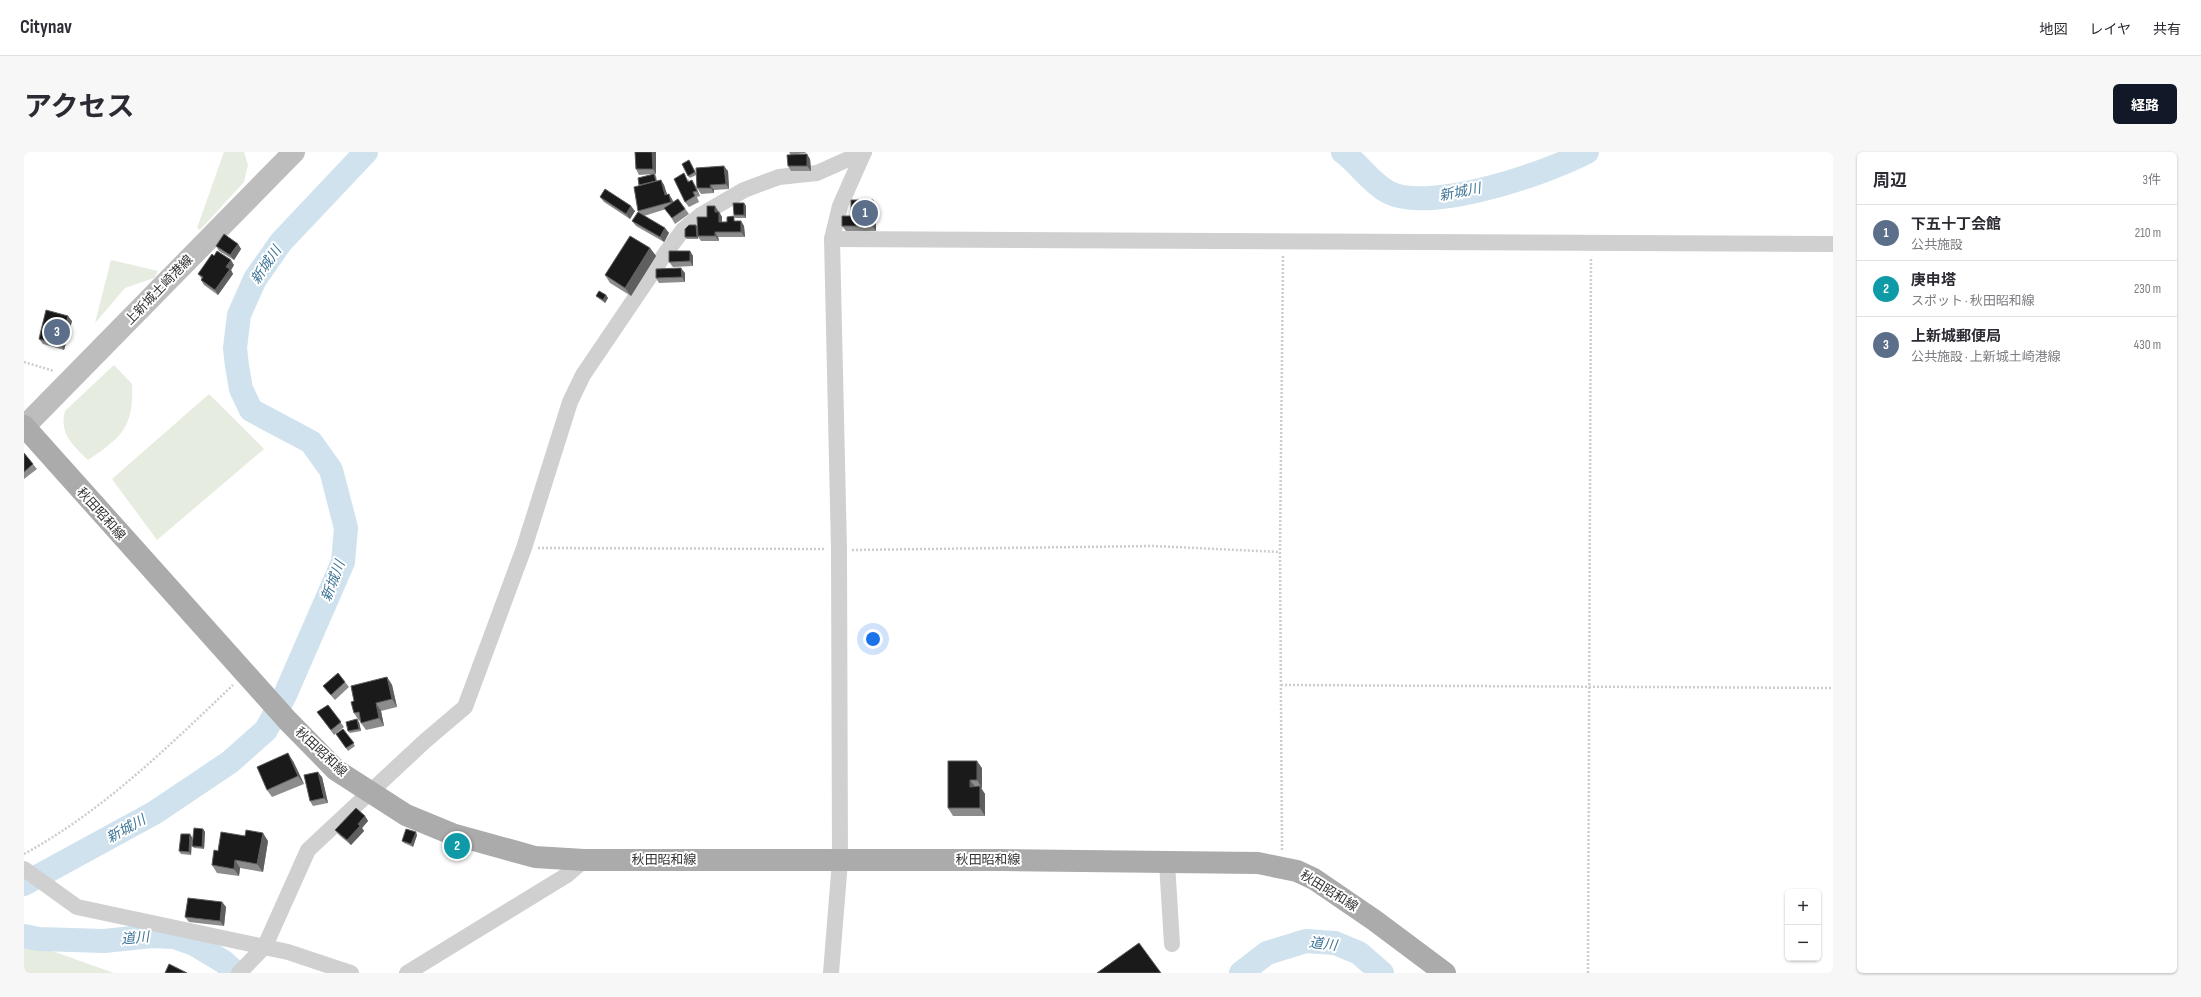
<!DOCTYPE html>
<html lang="ja">
<head>
<meta charset="utf-8">
<style>
  :root { --surface:#fff; --page:#f7f7f7; --text:#2b2b33; --muted:#7c7c81; --line:#e1e1e2; --accent:#111827 }
  body { margin:0; font-family:"Sofia Sans Condensed","Noto Sans JP",sans-serif; background:var(--page); color:var(--text) }
  .controls { position:absolute; right:12px; bottom:12px; display:grid; overflow:hidden; border-radius:6px; box-shadow:0 1px 3px #0004 }
  .controls button { width:36px; height:36px; display:grid; place-items:center; padding:0; border:0; border-bottom:1px solid var(--line); background:var(--surface); color:var(--text); font:20px sans-serif }
  .you { position:absolute; left:849px; top:487px; width:14px; height:14px; margin:-10px; border:3px solid #fff; border-radius:50%; background:#1a73e8; box-shadow:0 0 0 6px #1a73e833 }
  .badge { display:grid; place-items:center; width:26px; height:26px; border-radius:50%; background:var(--accent); color:#fff; font-size:13px; font-weight:700 }
  .pin { position:absolute; translate:-50% -50%; border:2px solid #fff; box-shadow:0 1px 4px #0006 }
  .list { margin:0; padding:0; list-style:none }
  h2 { display:flex; justify-content:space-between; align-items:center; height:52px; margin:0; padding:0 16px; font-size:17px }
  h2 small { font-size:13px; font-weight:400; color:var(--muted) }
  .list li { display:grid; grid-template-columns:26px 1fr auto; gap:12px; align-items:center; box-sizing:border-box; height:56px; padding:0 16px; border-top:1px solid var(--line) }
  .list b { display:block; font-size:15px; white-space:nowrap }
  .list p { margin:0; font-size:13px; white-space:nowrap; color:var(--muted) }
  .list em { font-size:13px; font-style:normal; color:var(--muted) }
  .map { position:relative; flex:none; width:1809px; height:821px; overflow:hidden; border-radius:6px }
  header { display:flex; align-items:center; gap:24px; box-sizing:border-box; height:56px; padding:0 20px; background:var(--surface); border-bottom:1px solid var(--line) }
  header strong { font-size:19px }
  nav { display:flex; gap:22px; margin-inline-start:auto; font-size:14px }
  .intro { display:flex; align-items:center; justify-content:space-between; box-sizing:border-box; height:96px; padding:0 24px }
  h1 { margin:0; font-size:28px }
  .button { padding:10px 18px; border-radius:6px; background:var(--accent); color:#fff; font-size:14px; font-weight:700 }
  main { display:flex; gap:24px; padding:0 24px }
  aside { flex:1; background:var(--surface); border-radius:6px; box-shadow:0 1px 3px #0004 }
  .map>svg:first-child { display:block }
  .green { fill:#e6ecdf }
  .lines { fill:none; stroke-linecap:round; stroke-linejoin:round }
  .river { stroke:#cfe2ee; stroke-width:24 }
  .path { stroke:#cdcdcd; stroke-width:2.5; stroke-dasharray:2 2; stroke-linecap:butt }
  .street { stroke:#d0d0d0; stroke-width:16 }
  .secondary { stroke:#bdbdbd; stroke-width:22 }
  .primary { stroke:#ababab; stroke-width:22 }
  .wall { fill:#8c8c8c }
  .shaded-wall { fill:#5f5f5f }
  .building { fill:#1a1a1a; stroke:#5f5f5f }
  .labels { text-anchor:middle; dominant-baseline:central; stroke-width:4; stroke-linejoin:round; paint-order:stroke }
  .street-label { font-size:13px; fill:#333; stroke:#fff }
  .water-label { font-size:14px; font-style:italic; fill:#3f7597; stroke:#fff }
</style>
</head>
<body>
<header>
<strong>Citynav</strong>
<nav><a>地図</a><a>レイヤ</a><a>共有</a></nav>
</header>
<div class="intro"><h1>アクセス</h1><a class="button">経路</a></div>
<main>
<div class="map">
<svg width="1809" height="821" viewBox="0 0 1809 821">
  <rect width="100%" height="100%" fill="#fff"/>
  <g class="green">
    <polygon points="200,0 220,0 224,13 220,30 176,78 173,76"/>
    <polygon points="87,108 134,119 130,126 101,136 71,171"/>
    <path d="M90 213 108 232C110 275 98 285 64 308 49 293 35 282 41 259Z"/>
    <polygon points="185,242 240,297 133,388 88,327"/>
    <polygon points="0,789 90,821 0,821"/>
  </g>
  <g class="lines">
    <g class="river">
      <path d="M1319 0C1335 12 1347 31 1364 40 1405 62 1523 21 1563 0"/>
      <polyline points="0,732 130,661 206,610 242,578 261,543 319,410 322,376 307,318 287,290 227,258 217,237 213,214 211,196 215,163 231,127 257,90 342,0"/>
      <polyline points="0,784 15,787 80,789 128,784 150,785 170,792 200,810 212,821"/>
      <polyline points="1217,821 1243,801 1282,789 1311,791 1335,801 1358,821"/>
    </g>
    <g class="path">
      <polyline points="0,210 30,219"/>
      <polyline points="514,396 801,397"/>
      <polyline points="828,398 1129,394 1256,400"/>
      <polyline points="1257,533 1809,536"/>
      <polyline points="1258,698 1256,400 1259,103"/>
      <path d="M0 702C79 659 145 594 209 533"/>
      <polyline points="1564,821 1567,105"/>
    </g>
    <g class="street">
      <polyline points="808,87 1809,92"/>
      <polyline points="1143,711 1148,792"/>
      <polyline points="0,717 53,755 264,800 327,821"/>
      <polyline points="215,821 241,794 284,698 401,589 441,555 500,396 546,250 559,223 643,99 659,78 677,63 720,38 755,25 793,21 840,0"/>
      <polyline points="383,821 543,723 560,708"/>
      <polyline points="807,821 816,709 815,398 808,87 816,54 840,0"/>
    </g>
    <polyline class="secondary" points="0,275 270,0"/>
    <polyline class="primary" points="0,274 264,569 312,618 382,663 428,682 511,705 560,708 978,708 1234,711 1273,719 1290,727 1350,768 1421,821"/>
  </g>
  <g class="wall">
    <polygon points="611,0 632,0 632,22 631,22 632,24 633,29 637,28 640,33 643,43 648,47 649,50 654,47 665,62 651,72 642,57 620,64 641,76 645,81 640,90 612,74 608,69 615,61 614,59 616,34 615,33 630,22 615,23 612,17"/>
    <polygon points="765,0 781,0 782,1 774,2 786,7 787,19 767,19 764,14 767,3"/>
    <polygon points="665,8 672,21 704,19 705,37 690,38 690,41 677,42 673,36 672,23 666,26 664,24"/>
    <polygon points="664,26 665,30 671,33 676,44 673,45 675,50 665,55 661,50"/>
    <polygon points="576,45 611,59 606,67 580,50"/>
    <polygon points="720,51 722,54 722,66 711,66 710,63"/>
    <polygon points="852,53 852,79 822,79 818,74 827,64"/>
    <polygon points="695,59 698,65 698,70 717,69 720,74 721,85 694,85 695,89 677,89 674,85 674,87 663,87 661,85 673,75 683,65"/>
    <polygon points="214,92 217,97 210,108 195,99 192,94"/>
    <polygon points="626,96 632,104 607,144 586,131 581,123"/>
    <polygon points="666,99 669,104 669,114 649,115 645,110"/>
    <polygon points="210,113 207,118 209,122 194,143 180,133 177,128 178,127 174,122"/>
    <polygon points="661,121 661,130 635,131 632,126"/>
    <polygon points="582,143 584,146 581,151 574,146 572,144"/>
    <polygon points="48,169 40,198 19,192 15,187"/>
    <polygon points="0,301 13,317 0,327"/>
    <polygon points="363,525 368,533 373,555 357,559 360,574 342,578 337,571 337,568 335,569 330,561 330,549"/>
    <polygon points="321,530 325,535 311,548 303,539 299,534"/>
    <polygon points="304,553 320,575 310,583 293,560"/>
    <polygon points="335,570 337,579 326,581 324,579"/>
    <polygon points="319,577 331,594 324,599 312,582"/>
    <polygon points="269,609 280,632 248,645 243,638"/>
    <polygon points="924,609 958,616 958,636 956,636 961,642 961,664 929,664 924,656"/>
    <polygon points="298,625 304,651 289,654 286,649"/>
    <polygon points="341,664 344,669 338,676 340,679 327,693 315,683 311,678"/>
    <polygon points="179,677 181,680 180,697 170,696 168,694"/>
    <polygon points="393,683 389,695 380,691 378,689"/>
    <polygon points="168,685 167,703 157,702 155,699"/>
    <polygon points="244,689 239,720 216,716 215,724 193,721 188,713 194,699"/>
    <polygon points="198,750 202,755 200,774 165,770 161,765"/>
  </g>
  <g class="shaded-wall">
    <polygon points="628,0 632,0 632,22 629,17"/>
    <polygon points="783,2 786,7 787,19 783,14"/>
    <polygon points="700,14 704,19 705,37 702,32"/>
    <polygon points="637,28 640,33 645,48 641,43"/>
    <polygon points="668,28 671,33 676,44 673,39"/>
    <polygon points="686,33 690,38 690,41 687,36"/>
    <polygon points="645,42 648,47 651,55 647,50"/>
    <polygon points="849,48 852,53 852,79 848,74"/>
    <polygon points="720,51 722,54 722,66 720,63"/>
    <polygon points="607,54 611,59 606,67 602,62"/>
    <polygon points="691,54 698,65 698,75 695,70 691,60"/>
    <polygon points="717,69 720,74 721,85 717,80"/>
    <polygon points="672,73 674,76 674,87 673,85"/>
    <polygon points="641,76 645,81 640,90 636,85"/>
    <polygon points="691,80 694,85 695,89 691,84"/>
    <polygon points="214,92 217,97 210,108 206,103"/>
    <polygon points="626,96 632,104 607,144 601,136"/>
    <polygon points="666,99 669,104 669,114 666,109"/>
    <polygon points="207,108 210,113 207,118 209,122 194,143 191,138 202,115"/>
    <polygon points="657,116 661,121 661,130 658,125"/>
    <polygon points="582,143 584,146 581,151 579,148"/>
    <polygon points="44,164 48,169 40,198 37,193"/>
    <polygon points="363,525 368,533 373,555 368,547"/>
    <polygon points="352,551 357,559 360,574 355,566"/>
    <polygon points="333,567 335,570 337,579 335,577"/>
    <polygon points="264,601 269,609 280,632 274,624"/>
    <polygon points="953,609 958,616 958,636 953,628"/>
    <polygon points="294,620 298,625 304,651 300,646"/>
    <polygon points="946,628 952,636 946,635"/>
    <polygon points="956,634 961,642 961,664 956,656"/>
    <polygon points="341,664 344,669 338,676 340,679 327,693 323,688 334,672"/>
    <polygon points="179,677 181,680 180,697 178,695"/>
    <polygon points="392,680 393,683 389,695 387,692"/>
    <polygon points="239,681 244,689 239,720 233,712"/>
    <polygon points="166,682 168,685 167,703 165,700"/>
    <polygon points="211,708 216,716 215,724 210,717"/>
    <polygon points="198,750 202,755 200,774 196,769"/>
  </g>
  <g class="building">
    <polygon points="611,0 628,0 629,17 612,17"/>
    <polygon points="783,2 783,14 764,14 763,3"/>
    <polygon points="665,8 671,20 664,24 658,12"/>
    <polygon points="700,14 702,32 686,33 687,36 673,36 672,16"/>
    <polygon points="660,21 664,30 668,28 673,39 669,40 671,44 661,50 650,27"/>
    <polygon points="630,22 632,29 615,33 614,26"/>
    <polygon points="637,28 641,43 645,42 647,50 614,59 610,35"/>
    <polygon points="581,37 607,54 602,62 576,45"/>
    <polygon points="654,47 661,57 648,66 640,56"/>
    <polygon points="827,48 849,48 848,74 818,74 818,64 827,64"/>
    <polygon points="709,51 720,51 720,63 710,63"/>
    <polygon points="683,54 691,54 691,60 695,60 695,70 703,70 703,65 710,64 710,69 717,69 717,80 691,80 691,84 674,84 673,65 683,65"/>
    <polygon points="614,60 641,76 636,85 608,69"/>
    <polygon points="665,73 672,73 673,85 661,85 661,77"/>
    <polygon points="200,82 214,92 206,103 192,94"/>
    <polygon points="606,84 626,96 601,136 581,123"/>
    <polygon points="193,99 207,108 202,115 206,117 191,138 177,128 179,125 174,122 188,102 190,104"/>
    <polygon points="645,99 666,99 666,109 645,110"/>
    <polygon points="657,116 658,125 632,126 632,117"/>
    <polygon points="575,139 582,143 579,148 572,144"/>
    <polygon points="22,158 44,164 37,193 15,187"/>
    <polygon points="0,301 9,312 0,320"/>
    <polygon points="314,521 321,530 307,543 299,534"/>
    <polygon points="363,525 368,547 352,551 355,566 337,571 335,560 330,561 327,550 330,549 327,534"/>
    <polygon points="304,553 317,570 307,578 293,560"/>
    <polygon points="333,567 335,577 324,579 322,570"/>
    <polygon points="319,577 330,591 322,596 312,582"/>
    <polygon points="264,601 274,624 243,638 233,615"/>
    <polygon points="924,609 953,609 953,628 946,628 946,635 956,634 956,656 924,656"/>
    <polygon points="294,620 300,646 286,649 280,623"/>
    <polygon points="332,656 341,664 334,672 336,674 323,688 311,678"/>
    <polygon points="170,676 179,677 178,695 168,694"/>
    <polygon points="382,677 392,680 387,692 378,689"/>
    <polygon points="222,678 239,681 233,712 211,708 210,717 188,713 190,698 194,699 197,680 221,684"/>
    <polygon points="157,682 166,682 165,700 155,699"/>
    <polygon points="164,746 198,750 196,769 161,765"/>
    <polygon points="1115,791 1137,821 1073,821"/>
    <polygon points="145,812 163,821 141,821"/>
  </g>
  <g class="labels">
    <g class="street-label">
      <text transform="translate(135 138) rotate(-46)">上新城土崎港線</text>
      <text transform="translate(77 362) rotate(48)">秋田昭和線</text>
      <text transform="translate(297 600) rotate(43)">秋田昭和線</text>
      <text x="640" y="708">秋田昭和線</text>
      <text x="964" y="708">秋田昭和線</text>
      <text transform="translate(1305 739) rotate(32)">秋田昭和線</text>
    </g>
    <g class="water-label">
      <text transform="translate(1436 40) rotate(-11)">新城川</text>
      <text transform="translate(242 113) rotate(-56)">新城川</text>
      <text transform="translate(309 429) rotate(-69)">新城川</text>
      <text transform="translate(102 677) rotate(-29)">新城川</text>
      <text transform="translate(111 786) rotate(-5)">道川</text>
      <text transform="translate(1299 792) rotate(7)">道川</text>
    </g>
  </g>
</svg>
<div class="controls">
<button>+</button>
<button>−</button>
</div>
<div class="you"></div>
<div class="pin badge" style="left:841px;top:61px;background:#5c6f8a">1</div>
<div class="pin badge" style="left:433px;top:694px;background:#0f9aa8">2</div>
<div class="pin badge" style="left:33px;top:180px;background:#5c6f8a">3</div>
</div>
<aside>
<h2>周辺<small>3件</small></h2>
<ul class="list">
<li><span class="badge" style="background:#5c6f8a">1</span><div><b>下五十丁会館</b><p>公共施設</p></div><em>210 m</em></li>
<li><span class="badge" style="background:#0f9aa8">2</span><div><b>庚申塔</b><p>スポット · 秋田昭和線</p></div><em>230 m</em></li>
<li><span class="badge" style="background:#5c6f8a">3</span><div><b>上新城郵便局</b><p>公共施設 · 上新城土崎港線</p></div><em>430 m</em></li>
</ul>
</aside>
</main>
</body>
</html>
